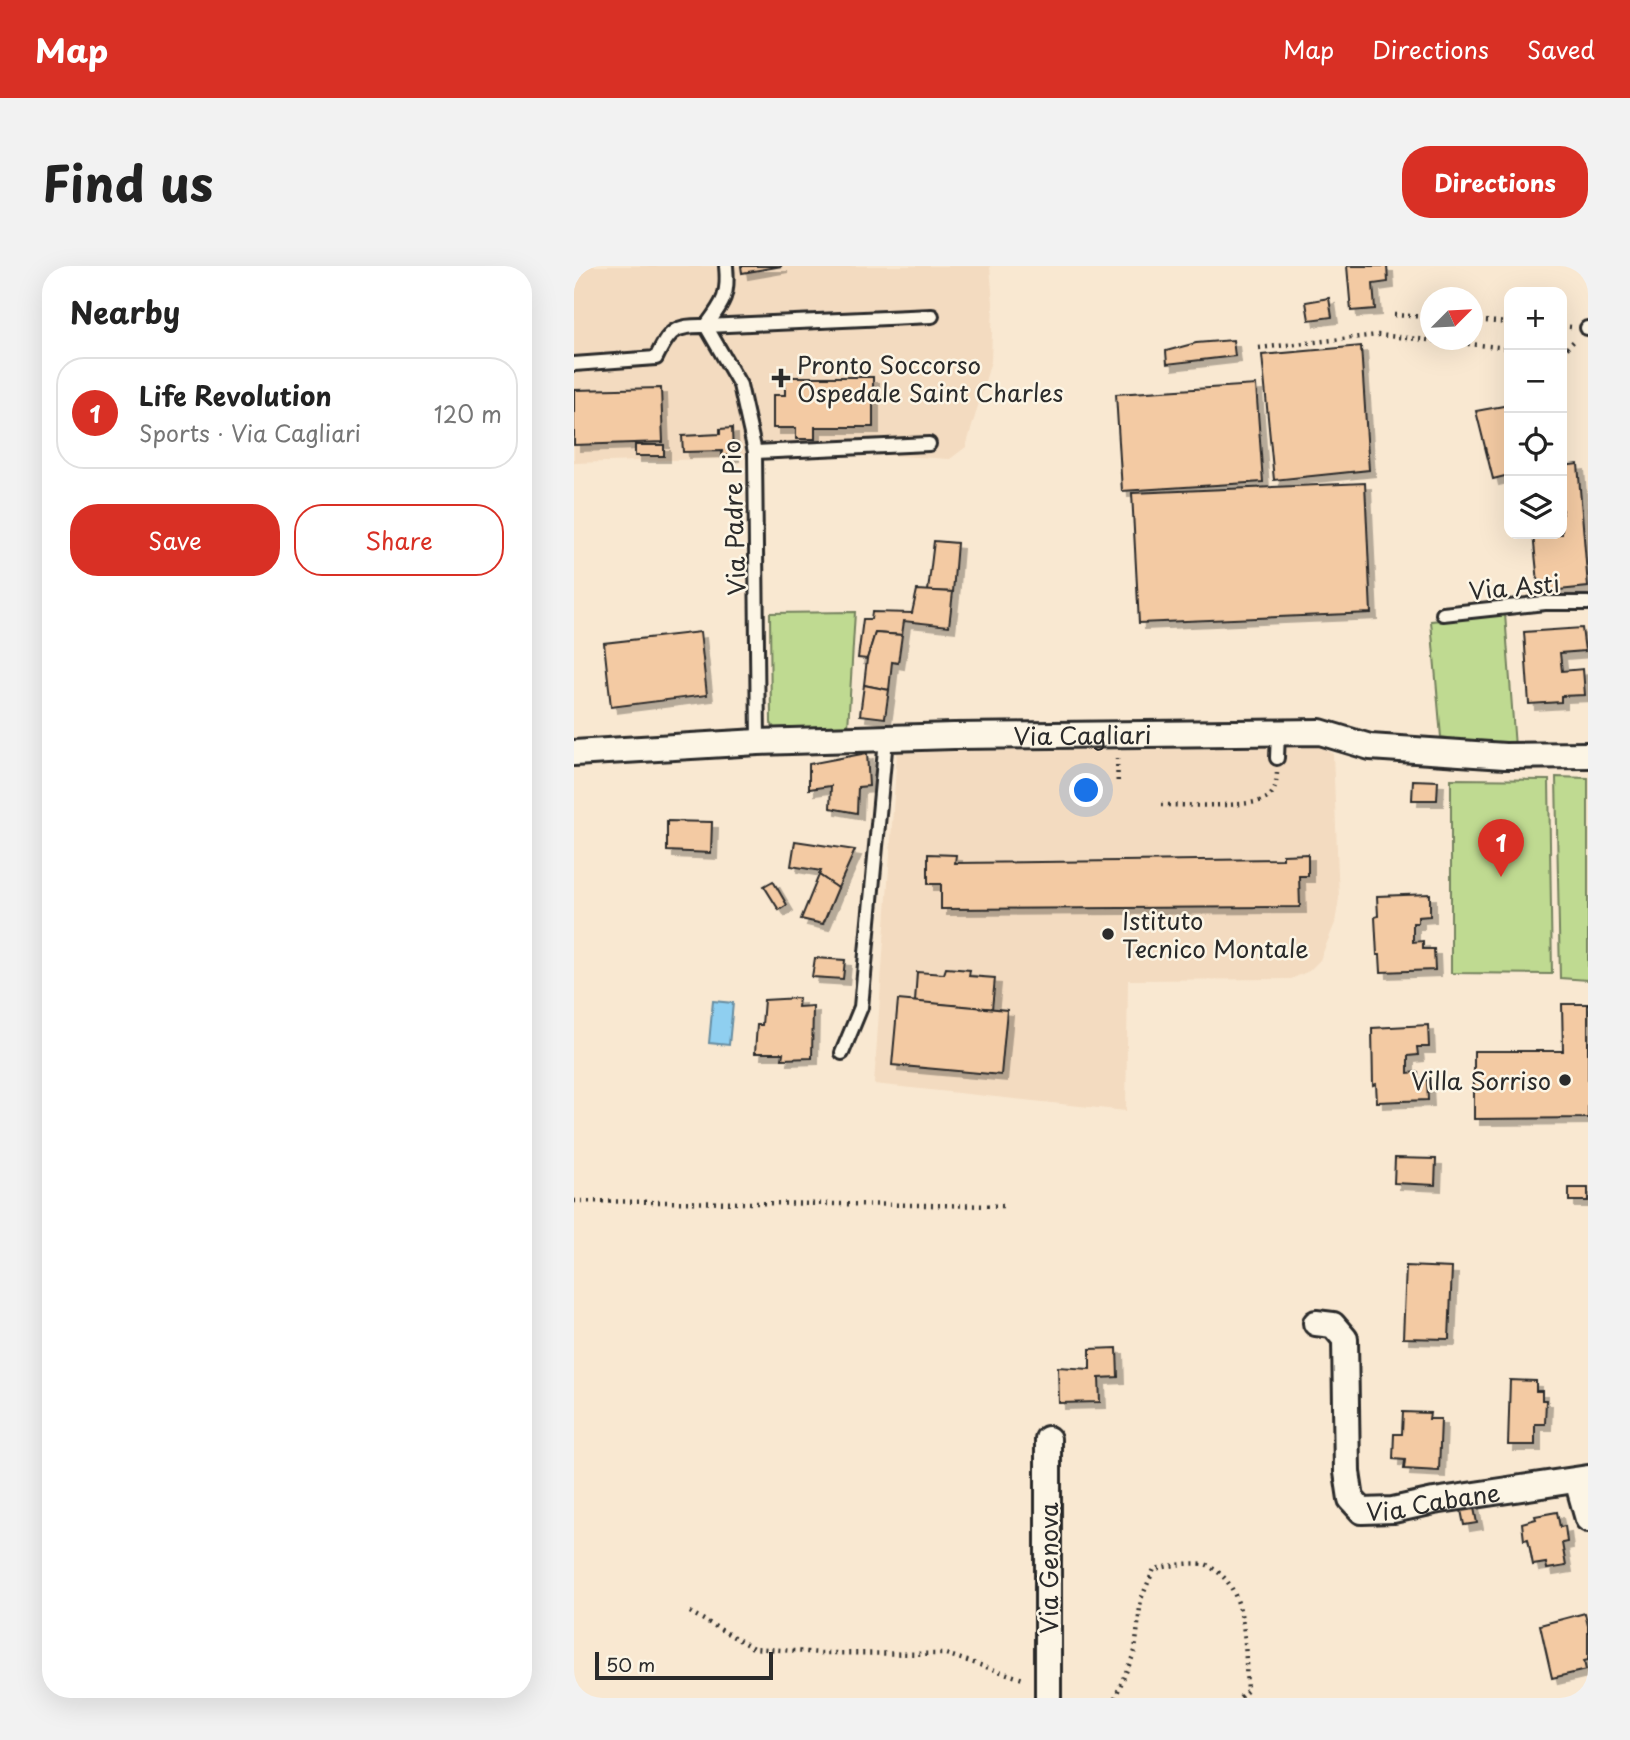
<!DOCTYPE html>
<html lang="en">
<head>
<meta charset="utf-8">
<style>
  :root { --surface:#fff; --page:#f2f2f2; --text:#222; --muted:#767676; --line:#e0e0e0; --accent:#d93025 }
  body { margin:0; font-family:"Playpen Sans",sans-serif; background:var(--page); color:var(--text) }
  .controls { position:absolute; right:21px; top:21px; display:grid; overflow:hidden; border-radius:14px; box-shadow:0 7px 28px #0002 }
  .controls button { width:63px; height:63px; display:grid; place-items:center; padding:0; border:0; border-bottom:2px solid var(--line); background:var(--surface); color:var(--text); font:35px sans-serif }
  .compass { position:absolute; left:846px; top:21px; width:63px; height:63px; border-radius:50%; background:var(--surface); box-shadow:0 7px 28px #0002; rotate:66deg }
  .scale { position:absolute; left:21px; bottom:18px; width:178px; box-sizing:border-box; padding-left:7px; border:4px solid #2b2b2b; border-top:0; font-size:19px; line-height:24px; white-space:nowrap; color:#2b2b2b; -webkit-text-stroke:5px #fcf5e5; paint-order:stroke }
  .you { position:absolute; left:513px; top:525px; width:24px; height:24px; margin:-18px; border:5px solid #fff; border-radius:50%; background:#1a73e8; box-shadow:0 0 0 10px #1a73e833 }
  .badge { display:grid; place-items:center; width:46px; height:46px; border-radius:50%; background:var(--accent); color:#fff; font-size:23px; font-weight:700 }
  .pin { position:absolute; translate:-50% -58px; filter:drop-shadow(0 2px 4px #0008) }
  .pin::after { content:''; position:absolute; top:37px; width:24px; height:21px; background:inherit; clip-path:polygon(0 0,100% 0,50% 100%) }
  .list { margin:0; padding:0; list-style:none }
  h2 { display:flex; justify-content:space-between; align-items:center; height:91px; margin:0; padding:0 28px; font-size:30px }
  h2 small { font-size:23px; font-weight:400; color:var(--muted) }
  .list li { display:grid; grid-template-columns:46px 1fr auto; gap:21px; align-items:center; box-sizing:border-box; height:112px; margin:0 14px 14px; padding:0 14px; border:2px solid var(--line); border-radius:28px }
  .list b { display:block; font-size:26px; white-space:nowrap }
  .list p { margin:0; font-size:23px; white-space:nowrap; color:var(--muted) }
  .list em { font-size:23px; font-style:normal; color:var(--muted) }
  .actions { display:flex; gap:14px; padding:21px 28px }
  .actions a { flex:1; padding:16px 0; border:2px solid var(--accent); border-radius:28px; text-align:center; font-size:24px; color:var(--accent) }
  .actions .main { background:var(--accent); color:#fff }
  .icon { flex:none; width:38px; height:38px; fill:none; stroke:currentColor; stroke-width:2; stroke-linecap:round; stroke-linejoin:round }
  .map { position:relative; flex:none; width:1014px; height:1432px; overflow:hidden; border-radius:28px }
  header { display:flex; align-items:center; gap:42px; box-sizing:border-box; height:98px; padding:0 35px; background:var(--accent); color:#fff }
  header strong { font-size:33px }
  nav { display:flex; gap:38px; margin-inline-start:auto; font-size:24px }
  .intro { display:flex; align-items:center; justify-content:space-between; box-sizing:border-box; height:168px; padding:0 42px }
  h1 { margin:0; font-size:49px }
  .button { padding:18px 32px; border-radius:28px; background:var(--accent); color:#fff; font-size:24px; font-weight:700 }
  main { display:flex; gap:42px; padding:0 42px }
  aside { flex:1; background:var(--surface); border-radius:28px; box-shadow:0 7px 28px #0002 }
  .map>svg:first-child { display:block }
  .built { fill:#f3dbc0 }
  .green { fill:#bfda91; stroke:#75825e; stroke-width:2 }
  .water { fill:#8fcff0; stroke:#678da1; stroke-width:2 }
  .building { fill:#f3caa3; stroke:#2b2b2b; stroke-width:2; filter:url(#shadow) }
  .lines { fill:none; stroke-linecap:round; stroke-linejoin:round }
  .lane-casing { stroke:#2b2b2b; stroke-width:18 }
  .street-casing { stroke:#2b2b2b; stroke-width:30 }
  .path { stroke:#2b2b2b; stroke-width:4.5; stroke-dasharray:2 5; stroke-linecap:butt }
  .lane { stroke:#fcf5e5; stroke-width:12 }
  .street { stroke:#fcf5e5; stroke-width:24 }
  .poi-dot { fill:#2b2b2b; stroke:#fcf5e5; stroke-width:2.5 }
  .labels { text-anchor:middle; dominant-baseline:central; stroke-width:5; stroke-linejoin:round; paint-order:stroke }
  .poi-label { font-size:24px; fill:#2b2b2b; stroke:#fcf5e5; text-anchor:start }
  .street-label { font-size:24px; fill:#2b2b2b; stroke:#fcf5e5 }
</style>
</head>
<body>
<header>
<strong>Map</strong>
<nav><a>Map</a><a>Directions</a><a>Saved</a></nav>
</header>
<div class="intro"><h1>Find us</h1><a class="button">Directions</a></div>
<main>
<aside>
<h2>Nearby<small></small></h2>
<ul class="list">
<li><span class="badge">1</span><div><b>Life Revolution</b><p>Sports · Via Cagliari</p></div><em>120 m</em></li>
</ul>
<div class="actions"><a class="main">Save</a><a>Share</a></div>
</aside>
<div class="map">
<svg width="1014" height="1432" viewBox="0 0 1014 1432">
  <defs>
    <filter id="shadow"><feDropShadow dx="6" dy="6" stdDeviation="0" flood-color="#0004"/></filter>
  </defs>
  <rect width="100%" height="100%" fill="#f9e8d1"/>
  <filter id="ink" filterUnits="userSpaceOnUse"><feTurbulence type="fractalNoise" baseFrequency=".0143" numOctaves="2"/><feDisplacementMap in="SourceGraphic" scale="14" xChannelSelector="R" yChannelSelector="G"/><feConvolveMatrix kernelMatrix="1 2 1 2 8 2 1 2 1" color-interpolation-filters="sRGB"/></filter>
  <g filter="url(#ink)">
    <g class="built">
      <polygon points="0,0 416,0 419,37 417,95 392,181 376,193 292,188 0,197"/>
      <polygon points="747,481 759,488 765,632 761,657 746,694 735,705 717,713 554,714 552,845 300,818 323,486"/>
    </g>
    <g class="green">
      <polygon points="281,346 274,462 202,465 197,457 196,347"/>
      <polygon points="931,348 941,481 867,471 857,355"/>
      <polygon points="982,511 1014,512 1014,714 986,712"/>
      <polygon points="877,513 975,514 978,708 877,707"/>
    </g>
    <polygon class="water" points="139,735 159,737 155,779 135,777"/>
    <g class="building">
      <polygon points="167,0 208,0 168,7"/>
      <polygon points="773,0 813,0 814,16 799,18 801,43 777,45"/>
      <polygon points="755,32 758,51 735,54 732,36"/>
      <polygon points="659,74 661,90 593,98 592,85 622,77"/>
      <polygon points="787,80 795,204 700,214 688,89"/>
      <polygon points="211,111 299,111 299,161 241,161 241,173 222,173 222,162 199,162 199,129 211,129"/>
      <polygon points="682,119 689,216 548,225 542,128"/>
      <polygon points="87,122 89,176 0,179 0,124"/>
      <polygon points="935,139 935,209 919,213 902,145"/>
      <polygon points="158,162 159,189 148,190 148,185 109,186 108,170 146,168 146,163"/>
      <rect x="61" y="179" width="29" height="11"/>
      <polygon points="1004,198 1014,321 965,326 959,268 988,268 988,200"/>
      <polygon points="791,217 797,347 565,357 558,227"/>
      <polygon points="360,275 383,277 379,326 354,325"/>
      <polygon points="343,324 379,326 375,360 330,355 328,369 301,367 293,393 284,392 289,353 297,353 298,346 338,347"/>
      <polygon points="1008,362 1011,385 986,387 988,405 1009,403 1011,429 987,430 987,436 955,438 950,366"/>
      <polygon points="126,366 133,429 37,441 30,377"/>
      <polygon points="301,367 328,369 324,397 318,396 315,424 290,419 293,393"/>
      <polygon points="290,419 315,424 311,452 286,449"/>
      <polygon points="293,487 295,520 284,521 283,547 256,542 257,520 235,523 235,498"/>
      <polygon points="839,514 864,515 863,534 838,534"/>
      <polygon points="93,555 138,556 137,587 93,585"/>
      <polygon points="221,575 281,584 264,622 245,609 247,605 217,600"/>
      <polygon points="354,588 382,589 381,597 709,593 709,589 734,588 734,610 725,610 726,641 367,643 367,618 354,618"/>
      <polygon points="245,609 264,622 249,658 227,653"/>
      <polygon points="199,615 213,639 205,644 190,620"/>
      <polygon points="856,628 856,650 844,651 844,657 839,657 839,676 849,675 849,683 860,683 861,704 807,706 806,689 803,689 801,651 804,650 803,630"/>
      <polygon points="241,692 271,694 269,713 238,711"/>
      <polygon points="372,702 396,704 395,710 421,712 418,743 341,736 343,706 370,708"/>
      <polygon points="225,732 224,741 239,740 238,792 208,793 209,787 181,787 183,759 188,759 190,734"/>
      <polygon points="324,734 433,744 427,809 318,799"/>
      <polygon points="988,738 1014,738 1014,852 900,853 900,785 989,785"/>
      <polygon points="854,759 855,781 843,781 844,789 834,790 834,807 844,806 844,814 853,814 854,834 803,836 802,818 799,819 798,762"/>
      <polygon points="821,892 862,893 861,919 820,917"/>
      <rect x="995" y="922" width="19" height="13"/>
      <polygon points="832,1000 878,1002 875,1073 829,1072"/>
      <polygon points="543,1082 544,1111 525,1112 526,1136 485,1137 484,1101 516,1103 516,1083"/>
      <polygon points="936,1114 962,1115 962,1125 968,1125 968,1134 972,1134 971,1158 961,1158 961,1179 934,1179"/>
      <polygon points="829,1146 856,1147 855,1153 867,1153 865,1205 830,1203 831,1194 819,1193 820,1168 828,1168"/>
      <polygon points="899,1237 903,1257 890,1259 886,1239"/>
      <polygon points="983,1246 986,1261 991,1260 993,1276 988,1277 992,1300 973,1303 972,1297 959,1299 954,1273 950,1274 948,1257 962,1253 961,1250"/>
      <polygon points="1011,1347 1014,1360 1014,1394 1010,1395 1012,1404 978,1412 966,1359"/>
    </g>
    <g class="lines">
      <defs>
        <g id="lane">
          <polyline points="132,60 358,50"/>
          <path d="M132 60C149 37 155 30 152 0"/>
          <polyline points="1013,62 1014,62"/>
          <path d="M0 98 82 92C95 65 100 59 132 60L166 119 181 186 184 476"/>
          <polyline points="181,186 355,178"/>
          <polyline points="869,348 971,337 1014,337"/>
          <polyline points="703,492 704,467"/>
          <polyline points="268,787 287,741 312,473"/>
        </g>
        <g id="street">
          <path id="s1" d="M0 487 184 476 380 470 746 466 796 481 931 490 1014 489"/>
          <path id="s2" d="M742 1057 759 1059 771 1073 773 1206 777 1233 788 1245 819 1244 860 1235 1014 1212"/>
          <polyline points="1003,1214 1014,1253"/>
          <polyline points="474,1432 474,1173"/>
        </g>
      </defs>
      <use href="#lane" class="lane-casing"/>
      <use href="#street" class="street-casing"/>
      <g class="path">
        <polyline points="820,49 856,51"/>
        <polyline points="898,54 935,57"/>
        <polyline points="988,60 998,61"/>
        <polyline points="685,82 804,69 935,82"/>
        <polyline points="988,87 1002,73"/>
        <polyline points="543,492 544,520"/>
        <path d="M587 539C609 539 677 542 693 532 702 526 702 516 703 507"/>
        <polyline points="0,935 433,940"/>
        <polyline points="116,1346 179,1382 247,1387 372,1388 452,1414"/>
        <path d="M541 1432 561 1385 567 1333 580 1303C596 1300 613 1296 630 1298 635 1299 639 1303 644 1306 675 1330 671 1390 673 1425L665 1432"/>
      </g>
      <use href="#lane" class="lane"/>
      <use href="#street" class="street"/>
    </g>
  </g>
  <g class="poi-dot">
    <path d="M203.5 101.5h7v7h7v7h-7v7h-7v-7h-7v-7h7z"/>
    <circle cx="534" cy="668" r="7"/>
    <circle cx="991" cy="814" r="7"/>
  </g>
  <g class="labels">
    <g class="poi-label">
      <text x="223" y="98">Pronto Soccorso<tspan x="223" dy="28">Ospedale Saint Charles</tspan></text>
      <text x="548" y="654">Istituto<tspan x="548" dy="28">Tecnico Montale</tspan></text>
      <text x="977" y="814" text-anchor="end">Villa Sorriso</text>
    </g>
    <g class="street-label">
      <text transform="translate(159 252) rotate(-92)">Via Padre Pio</text>
      <text transform="translate(940 320) rotate(-5)">Via Asti</text>
      <text stroke="none"><textPath href="#s1" startOffset="509">Via Cagliari</textPath></text>
      <text stroke="none"><textPath href="#s2" startOffset="284">Via Cabane</textPath></text>
      <text transform="translate(474 1302) rotate(-90)">Via Genova</text>
    </g>
  </g>
</svg>
<div class="controls">
<button>+</button>
<button>−</button>
<button><svg class="icon" aria-label="locate" viewBox="0 0 24 24"><circle cx="12" cy="12" r="6"/><path d="M12 2v4M12 18v4M2 12h4M18 12h4"/></svg></button>
<button><svg class="icon" aria-label="layers" viewBox="0 0 24 24"><path d="M12 4l9 5-9 5-9-5zM3 14l9 5 9-5"/></svg></button>
</div>
<svg class="compass" viewBox="-18 -18 36 36"><path d="M0-13l5 13h-10z" fill="#e53935"/><path d="M0 13l5-13h-10z" fill="#767676"/></svg>
<div class="scale">50 m</div>
<div class="you"></div>
<div class="pin badge" style="left:927px;top:611px">1</div>
</div>
</main>
</body>
</html>
